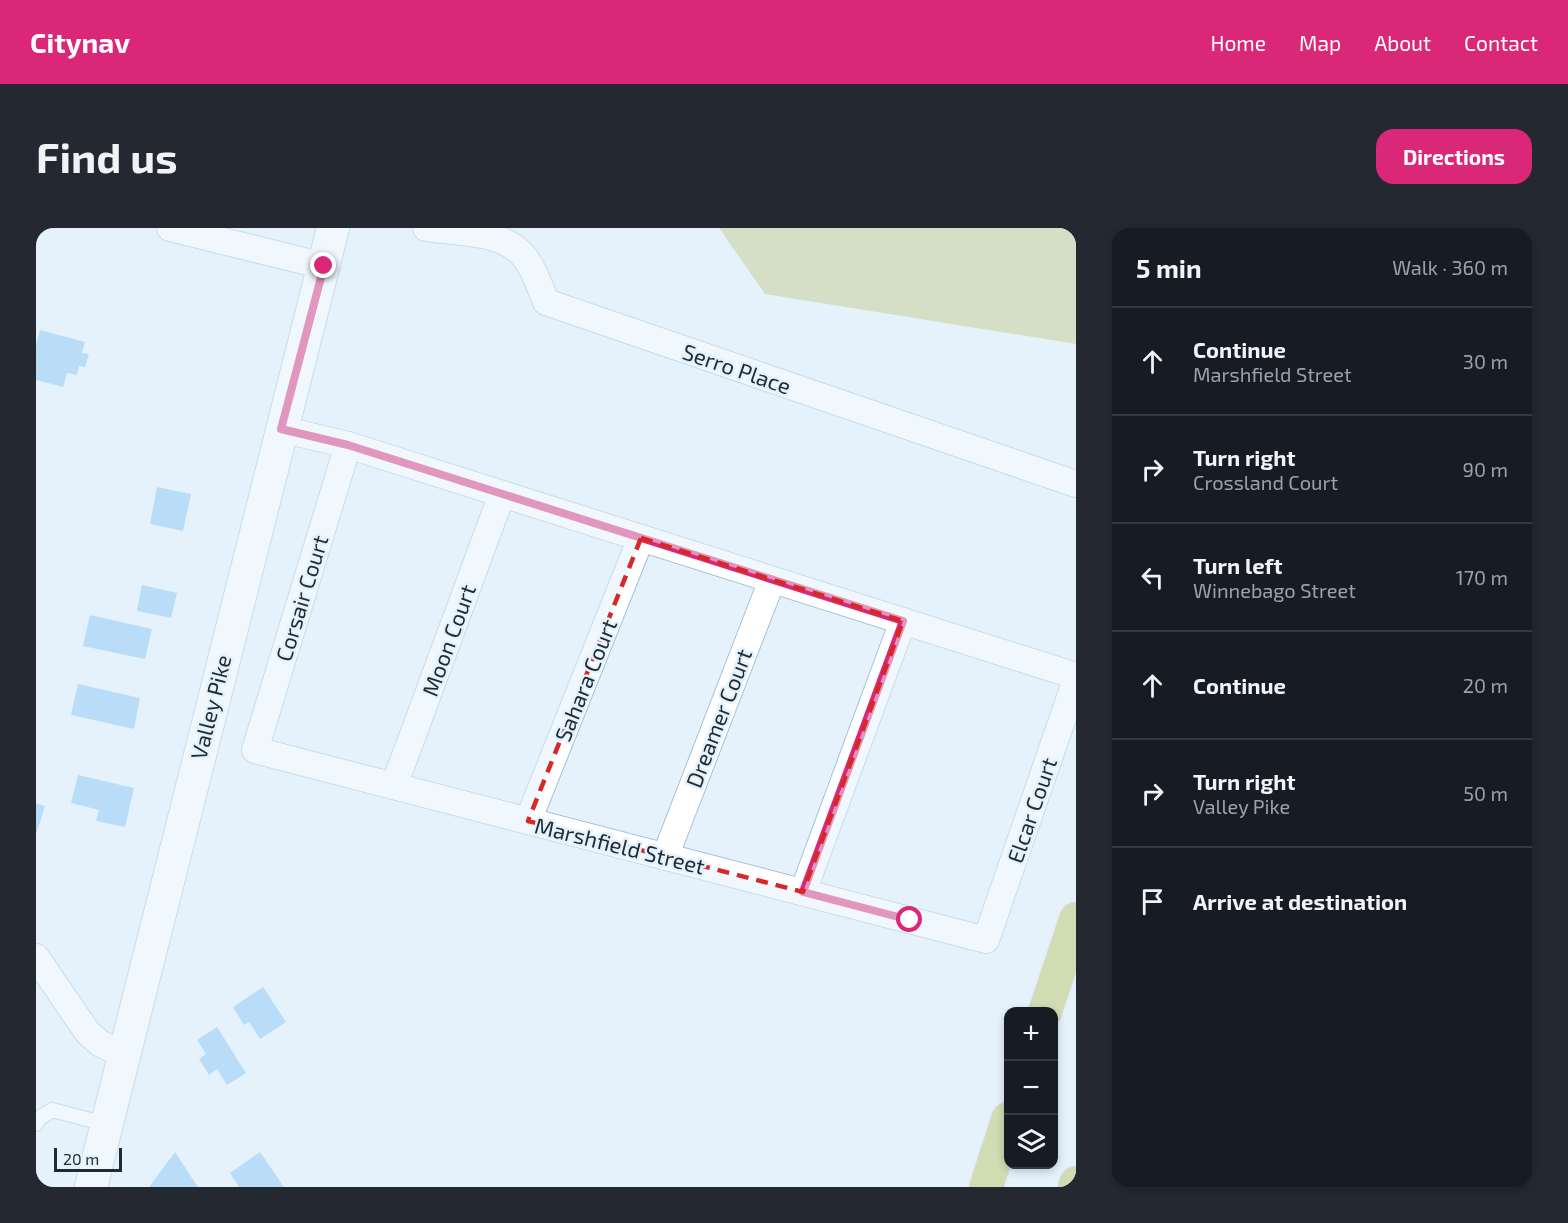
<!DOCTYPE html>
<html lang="en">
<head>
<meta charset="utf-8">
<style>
  :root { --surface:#171b24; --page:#242831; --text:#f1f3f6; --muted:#9ea1a6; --line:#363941; --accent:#db2777 }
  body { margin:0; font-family:"Exo 2",sans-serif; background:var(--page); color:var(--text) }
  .controls { position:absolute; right:18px; bottom:18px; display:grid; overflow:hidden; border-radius:12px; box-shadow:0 3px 9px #0003 }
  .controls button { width:54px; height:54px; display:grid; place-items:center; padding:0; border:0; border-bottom:2px solid var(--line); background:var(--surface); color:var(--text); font:30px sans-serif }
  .scale { position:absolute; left:18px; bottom:15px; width:68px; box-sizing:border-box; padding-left:6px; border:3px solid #1f2b34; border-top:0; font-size:16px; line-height:21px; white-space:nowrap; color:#1f2b34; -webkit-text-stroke:4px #e5f2fc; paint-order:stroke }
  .stop { position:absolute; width:18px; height:18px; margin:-14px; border:4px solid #db2777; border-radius:50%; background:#fff }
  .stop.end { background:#db2777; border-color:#fff; box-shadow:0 2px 6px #0008 }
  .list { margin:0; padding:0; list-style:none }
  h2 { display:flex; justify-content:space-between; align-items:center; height:78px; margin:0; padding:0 24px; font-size:26px }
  h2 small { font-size:20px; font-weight:400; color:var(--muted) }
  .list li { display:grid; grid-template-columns:39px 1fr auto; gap:18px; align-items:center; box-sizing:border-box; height:108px; padding:0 24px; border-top:2px solid var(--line) }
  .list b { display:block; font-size:22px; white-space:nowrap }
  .list p { margin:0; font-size:20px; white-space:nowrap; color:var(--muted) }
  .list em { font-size:20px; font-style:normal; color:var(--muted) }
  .icon { flex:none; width:33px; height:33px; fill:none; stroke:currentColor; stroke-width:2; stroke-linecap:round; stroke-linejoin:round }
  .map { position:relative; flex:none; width:1040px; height:959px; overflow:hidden; border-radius:18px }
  header { display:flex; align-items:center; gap:36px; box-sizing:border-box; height:84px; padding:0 30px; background:var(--accent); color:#fff }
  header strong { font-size:28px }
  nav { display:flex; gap:33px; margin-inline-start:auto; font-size:21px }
  .intro { display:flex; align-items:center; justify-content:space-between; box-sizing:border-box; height:144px; padding:0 36px }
  h1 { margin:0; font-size:42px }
  .button { padding:15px 27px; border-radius:18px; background:var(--accent); color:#fff; font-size:21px; font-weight:700 }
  main { display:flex; gap:36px; padding:0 36px }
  aside { flex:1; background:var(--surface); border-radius:18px; box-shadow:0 3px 9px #0003 }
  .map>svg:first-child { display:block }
  .green { fill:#bfc886 }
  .building { fill:#84c3f4 }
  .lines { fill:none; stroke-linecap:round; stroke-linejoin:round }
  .service-casing { stroke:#a3c1da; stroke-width:16 }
  .minor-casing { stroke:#a3c1da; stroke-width:28 }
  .tertiary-casing { stroke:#a3c1da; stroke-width:34 }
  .motorway-casing { stroke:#ced0d2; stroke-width:35 }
  .service { stroke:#fff; stroke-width:14 }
  .minor { stroke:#fff; stroke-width:26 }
  .tertiary { stroke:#fff; stroke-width:32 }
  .motorway { stroke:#b5c059; stroke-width:33 }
  .route { stroke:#db2777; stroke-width:8 }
  .marked { fill:none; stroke:#d62828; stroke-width:4.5; stroke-dasharray:12 8; stroke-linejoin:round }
  .labels { text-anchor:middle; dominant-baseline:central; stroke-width:5; stroke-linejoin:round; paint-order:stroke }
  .street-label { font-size:22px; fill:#1f2b34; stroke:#e5f2fc }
</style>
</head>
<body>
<header>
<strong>Citynav</strong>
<nav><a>Home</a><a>Map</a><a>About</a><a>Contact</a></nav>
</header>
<div class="intro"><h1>Find us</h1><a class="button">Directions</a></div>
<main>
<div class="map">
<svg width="1040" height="959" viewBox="0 0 1040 959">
  <rect width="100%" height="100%" fill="#e5f2fc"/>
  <polygon class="green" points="683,0 1040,0 1040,116 729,66"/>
  <g class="building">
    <polygon points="4,102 49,114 46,125 53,126 49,139 43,138 41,147 31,145 27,159 0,152 0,117"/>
    <polygon points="121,259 155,266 147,303 114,296"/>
    <polygon points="106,357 141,365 135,390 101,383"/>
    <polygon points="54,387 116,401 109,431 47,418"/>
    <polygon points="42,456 104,470 98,501 35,487"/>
    <polygon points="42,547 98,560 89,599 60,593 63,582 35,575"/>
    <polygon points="0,575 9,578 1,604 0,604"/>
    <polygon points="227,759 250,794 224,811 213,794 208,797 197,779"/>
    <polygon points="181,799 210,845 191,857 181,841 173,847 163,831 170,826 161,812"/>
    <polygon points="139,924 162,959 113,959"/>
    <polygon points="224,924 248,959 203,959 194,945"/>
  </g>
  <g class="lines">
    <defs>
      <polyline id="service" points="0,896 5,889 16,882 70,896"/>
      <g id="minor">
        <polyline points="134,0 288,38"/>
        <path d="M390 0C422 5 470 2 490 31 499 43 504 60 510 74L1040 256"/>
        <polyline points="245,201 312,217 1040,448"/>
        <polyline points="312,217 219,522 950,712 1040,452"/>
        <polyline points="358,558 466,266"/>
        <polyline points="492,593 605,310"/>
        <polyline points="629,629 736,352"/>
        <polyline points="767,664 867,393"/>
        <polyline points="0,729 52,805 65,816 88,826"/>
      </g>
      <polyline id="tertiary" points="55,959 297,0"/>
      <g id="motorway">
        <polyline points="1009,784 1040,691"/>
        <polyline points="950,959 972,891"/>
        <polyline points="1039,959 1040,955"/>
      </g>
    </defs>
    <use href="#service" class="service-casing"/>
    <use href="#minor" class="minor-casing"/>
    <use href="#tertiary" class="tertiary-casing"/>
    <use href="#motorway" class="motorway-casing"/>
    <use href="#service" class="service"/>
    <use href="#minor" class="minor"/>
    <use href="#tertiary" class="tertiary"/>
    <use href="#motorway" class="motorway"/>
  </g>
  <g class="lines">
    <polyline class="route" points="288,38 245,201 312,217 867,393 767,664 874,692"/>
  </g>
  <path d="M0 0H1040V959H0ZM605 310 867 393 767 664 492 593Z" fill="#e5f2fc" fill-opacity=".55" fill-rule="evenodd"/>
  <path class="marked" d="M605 310 867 393 767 664 492 593Z"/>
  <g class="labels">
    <g class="street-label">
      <text transform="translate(701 140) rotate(19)">Serro Place</text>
      <text transform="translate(265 370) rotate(-73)">Corsair Court</text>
      <text transform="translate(412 412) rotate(-70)">Moon Court</text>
      <text transform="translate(549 452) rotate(-68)">Sahara Court</text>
      <text transform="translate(174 479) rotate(-76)">Valley Pike</text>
      <text transform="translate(682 490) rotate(-69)">Dreamer Court</text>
      <text transform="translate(995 582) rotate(-71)">Elcar Court</text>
      <text transform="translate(584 617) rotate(14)">Marshfield Street</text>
    </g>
  </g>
</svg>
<div class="controls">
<button>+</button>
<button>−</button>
<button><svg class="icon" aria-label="layers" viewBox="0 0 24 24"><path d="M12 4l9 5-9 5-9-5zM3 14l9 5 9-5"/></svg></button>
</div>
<div class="scale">20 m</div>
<div class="stop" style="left:874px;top:692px"></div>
<div class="stop end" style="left:288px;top:38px"></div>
</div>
<aside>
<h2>5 min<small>Walk · 360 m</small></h2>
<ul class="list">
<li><svg class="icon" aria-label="ahead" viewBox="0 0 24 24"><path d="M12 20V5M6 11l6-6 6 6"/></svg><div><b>Continue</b><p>Marshfield Street</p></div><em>30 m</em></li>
<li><svg class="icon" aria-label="right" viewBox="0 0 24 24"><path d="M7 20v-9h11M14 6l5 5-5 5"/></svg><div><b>Turn right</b><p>Crossland Court</p></div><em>90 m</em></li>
<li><svg class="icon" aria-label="left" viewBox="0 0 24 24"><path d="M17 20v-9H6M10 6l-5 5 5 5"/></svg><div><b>Turn left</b><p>Winnebago Street</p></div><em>170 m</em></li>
<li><svg class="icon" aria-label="ahead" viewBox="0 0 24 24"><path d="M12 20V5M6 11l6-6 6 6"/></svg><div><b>Continue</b></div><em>20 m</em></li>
<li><svg class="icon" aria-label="right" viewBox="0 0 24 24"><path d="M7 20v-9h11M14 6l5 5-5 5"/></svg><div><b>Turn right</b><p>Valley Pike</p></div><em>50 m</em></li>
<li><svg class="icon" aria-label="arrive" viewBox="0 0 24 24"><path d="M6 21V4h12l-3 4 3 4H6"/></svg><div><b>Arrive at destination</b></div></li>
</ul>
</aside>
</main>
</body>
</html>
